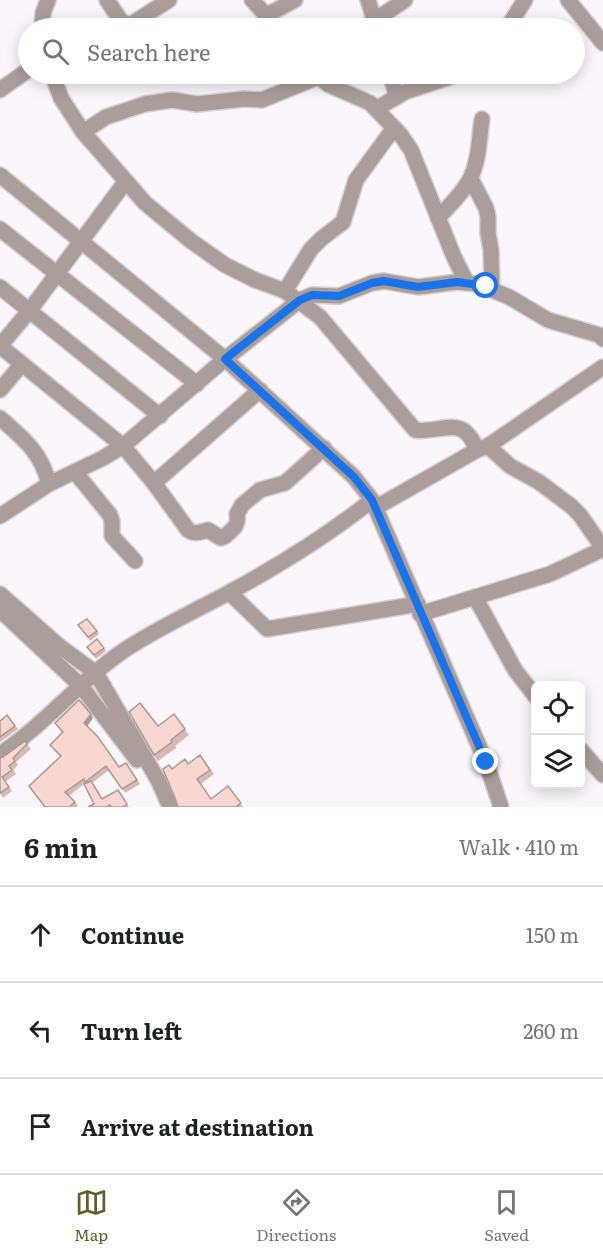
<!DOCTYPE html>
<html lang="en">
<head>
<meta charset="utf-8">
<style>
  :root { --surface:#fff; --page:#f6f6f6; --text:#202124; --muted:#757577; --line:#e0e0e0; --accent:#615e2b }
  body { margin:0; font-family:Literata,serif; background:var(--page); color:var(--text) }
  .controls { position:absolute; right:18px; bottom:18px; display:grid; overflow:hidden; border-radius:9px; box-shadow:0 3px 15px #0003 }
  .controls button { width:54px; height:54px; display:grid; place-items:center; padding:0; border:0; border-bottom:2px solid var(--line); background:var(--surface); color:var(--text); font:30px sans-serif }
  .stop { position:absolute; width:18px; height:18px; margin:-14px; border:4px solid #1a73e8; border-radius:50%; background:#fff }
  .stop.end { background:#1a73e8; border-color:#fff; box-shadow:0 2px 6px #0008 }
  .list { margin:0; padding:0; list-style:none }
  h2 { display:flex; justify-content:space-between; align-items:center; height:78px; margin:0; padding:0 24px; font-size:26px }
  h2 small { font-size:20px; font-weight:400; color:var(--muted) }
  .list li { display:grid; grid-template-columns:39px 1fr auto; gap:18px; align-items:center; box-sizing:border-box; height:96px; padding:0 24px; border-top:2px solid var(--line) }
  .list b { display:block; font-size:22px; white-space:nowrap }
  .list em { font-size:20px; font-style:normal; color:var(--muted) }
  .icon { flex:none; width:33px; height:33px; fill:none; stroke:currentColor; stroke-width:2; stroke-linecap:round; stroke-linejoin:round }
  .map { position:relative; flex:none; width:603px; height:807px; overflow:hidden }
  .search { position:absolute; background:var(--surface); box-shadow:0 3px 15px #0003; left:18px; right:18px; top:18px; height:66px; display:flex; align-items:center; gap:15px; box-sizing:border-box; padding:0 21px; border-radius:33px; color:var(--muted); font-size:22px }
  .sheet { height:366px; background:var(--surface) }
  nav { display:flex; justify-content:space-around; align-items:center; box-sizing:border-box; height:84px; border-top:2px solid var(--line); background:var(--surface); font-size:16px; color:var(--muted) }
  nav a { display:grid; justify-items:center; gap:3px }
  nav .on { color:var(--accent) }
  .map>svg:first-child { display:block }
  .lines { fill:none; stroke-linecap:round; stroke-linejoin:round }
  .minor-casing { stroke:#d5d0d6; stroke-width:18 }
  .minor { stroke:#ab9e9a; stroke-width:15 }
  .wall { fill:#d5b9b3 }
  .shaded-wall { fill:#ae9692 }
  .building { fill:#f8d7d0; stroke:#ae9692; stroke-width:1.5 }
  .route { stroke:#1a73e8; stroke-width:8 }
</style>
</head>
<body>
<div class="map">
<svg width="603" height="807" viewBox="0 0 603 807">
  <rect width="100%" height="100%" fill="#faf6fb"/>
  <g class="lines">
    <defs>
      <g id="minor">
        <polyline points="107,0 121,21 130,25 169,0"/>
        <polyline points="252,0 278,28"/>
        <polyline points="368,0 377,28"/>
        <polyline points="568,0 603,43"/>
        <polyline points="267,15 295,0"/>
        <polyline points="42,28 43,13 48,0"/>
        <polyline points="363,28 405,0"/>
        <polyline points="507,28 525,0"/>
        <path d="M52 74 61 98 83 132 145 203 191 241 225 265 255 280 285 291 320 317 415 430C443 434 462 412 477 450"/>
        <polyline points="315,74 329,85 370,103 400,134 411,150 454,257 467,283"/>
        <polyline points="390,74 397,97"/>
        <polyline points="0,90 28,70"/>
        <polyline points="376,109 405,92 459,74"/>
        <polyline points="83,132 106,117 145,104 172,100 197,104 244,99 262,100 318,77 320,74"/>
        <polyline points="0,175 225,359 354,477 372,500 486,762 501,807"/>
        <polyline points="471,179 486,208 488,217 488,233 491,250 492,289"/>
        <path d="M126 181 30 310 0 346 123 446 154 483 188 530C196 535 200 532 208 530L221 538 224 537C233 529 239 526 237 514L242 505 260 490 285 483 324 448"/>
        <path d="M438 218C449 206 461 195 469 181 479 163 479 139 482 119"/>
        <polyline points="0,229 197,384"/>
        <polyline points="0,287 160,416"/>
        <polyline points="285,291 311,249 321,239 343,222 356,180 394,128"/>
        <polyline points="0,390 22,364"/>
        <path d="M0 418C24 439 41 452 49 484"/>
        <polyline points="488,446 510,466 539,482 571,506 580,515 603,548"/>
        <polyline points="75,472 110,515 112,521 112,536 135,561"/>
        <polyline points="154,483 260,390"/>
        <polyline points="375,508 477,450 488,446 603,367"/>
        <polyline points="0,516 49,484 103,458 123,446 225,359 300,300 312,295 339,296 372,283 384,281 418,287 457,282 478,284 509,297 548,320 599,335 603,339"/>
        <polyline points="230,593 267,629 418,604"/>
        <polyline points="0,594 59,646 96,673 158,780 170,807"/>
        <polyline points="475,597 515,670 536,697"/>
        <polyline points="0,610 81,686 137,760"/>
        <polyline points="420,614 550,574 603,549"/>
        <polyline points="580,749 603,775"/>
        <path d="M0 754C46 724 81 679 126 649 160 627 195 611 230 592 280 565 328 535 372 500"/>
      </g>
    </defs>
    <use href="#minor" class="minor-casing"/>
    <use href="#minor" class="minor"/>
  </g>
  <g class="wall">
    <polygon points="87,619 99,634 90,641 78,625"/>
    <polygon points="97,639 106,651 96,659 87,647"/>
    <polygon points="174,714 189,735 175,746 176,748 158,761 154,755 158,726"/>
    <polygon points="7,715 18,729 0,742 0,721"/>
    <polygon points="93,718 87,727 119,767 126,763 140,784 125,793 109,770 92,783 102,799 118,790 129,807 88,807 94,804 84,784 69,796 75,802 78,806 77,807 45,807 60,757 50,745 62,732 55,723"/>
    <polygon points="27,744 31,749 16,762 18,765 13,770 16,774 5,782 12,791 3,798 0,793 3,757"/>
    <polygon points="200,755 214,774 201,784 211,799 228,786 243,807 178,807 172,769 188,764"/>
  </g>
  <polygon class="shaded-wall" points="91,714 93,718 86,727 84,723"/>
  <g class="building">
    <polygon points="87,619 97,631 88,637 78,625"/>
    <polygon points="97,639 104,648 94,655 87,647"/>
    <polygon points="79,700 91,714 84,723 98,737 119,767 126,763 137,780 122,789 106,766 85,782 84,779 65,792 75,802 69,807 45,807 29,786 61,756 50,745 63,732 55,723"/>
    <polygon points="140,703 158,726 174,714 185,729 171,740 172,742 154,755 129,712"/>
    <polygon points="7,715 15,726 0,737 0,721"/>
    <polygon points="25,741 27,744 13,758 15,761 9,766 12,770 2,777 9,787 0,793 0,758 3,757"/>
    <polygon points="200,755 210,770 197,779 211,799 228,786 241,803 237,806 238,807 178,807 175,798 163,769 169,765 172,769 185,759 188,764"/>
    <polygon points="91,781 102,799 118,790 127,804 123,807 111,807 110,805 106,807 88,807 94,804 84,784"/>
  </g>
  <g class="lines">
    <polyline class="route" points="486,762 372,500 354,477 225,359 300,300 312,295 339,296 372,283 384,281 418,287 457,282 486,286"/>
  </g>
</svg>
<div class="controls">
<button><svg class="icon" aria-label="locate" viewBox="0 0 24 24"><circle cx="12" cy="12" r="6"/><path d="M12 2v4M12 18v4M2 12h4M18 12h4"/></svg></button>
<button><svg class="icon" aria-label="layers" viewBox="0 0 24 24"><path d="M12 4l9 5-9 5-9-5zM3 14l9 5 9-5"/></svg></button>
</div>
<div class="stop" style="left:486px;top:286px"></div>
<div class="stop end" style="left:486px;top:762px"></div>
<div class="search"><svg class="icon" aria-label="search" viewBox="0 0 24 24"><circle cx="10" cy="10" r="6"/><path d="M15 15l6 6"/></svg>Search here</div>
</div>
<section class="sheet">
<h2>6 min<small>Walk · 410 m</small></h2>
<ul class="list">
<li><svg class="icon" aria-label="ahead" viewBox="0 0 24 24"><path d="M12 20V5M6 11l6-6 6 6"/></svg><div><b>Continue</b></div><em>150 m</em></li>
<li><svg class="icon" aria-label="left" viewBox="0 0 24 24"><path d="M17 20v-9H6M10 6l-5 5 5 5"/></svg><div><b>Turn left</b></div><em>260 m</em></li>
<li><svg class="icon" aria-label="arrive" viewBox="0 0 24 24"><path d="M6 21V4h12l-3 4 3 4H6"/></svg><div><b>Arrive at destination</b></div></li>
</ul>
</section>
<nav>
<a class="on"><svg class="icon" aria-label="map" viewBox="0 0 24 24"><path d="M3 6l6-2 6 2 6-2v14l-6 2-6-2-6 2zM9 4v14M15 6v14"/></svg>Map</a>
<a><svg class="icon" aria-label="directions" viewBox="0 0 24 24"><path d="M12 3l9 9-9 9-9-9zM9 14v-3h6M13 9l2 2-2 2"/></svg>Directions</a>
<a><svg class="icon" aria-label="saved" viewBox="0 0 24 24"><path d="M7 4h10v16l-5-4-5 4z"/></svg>Saved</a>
</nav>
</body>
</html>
